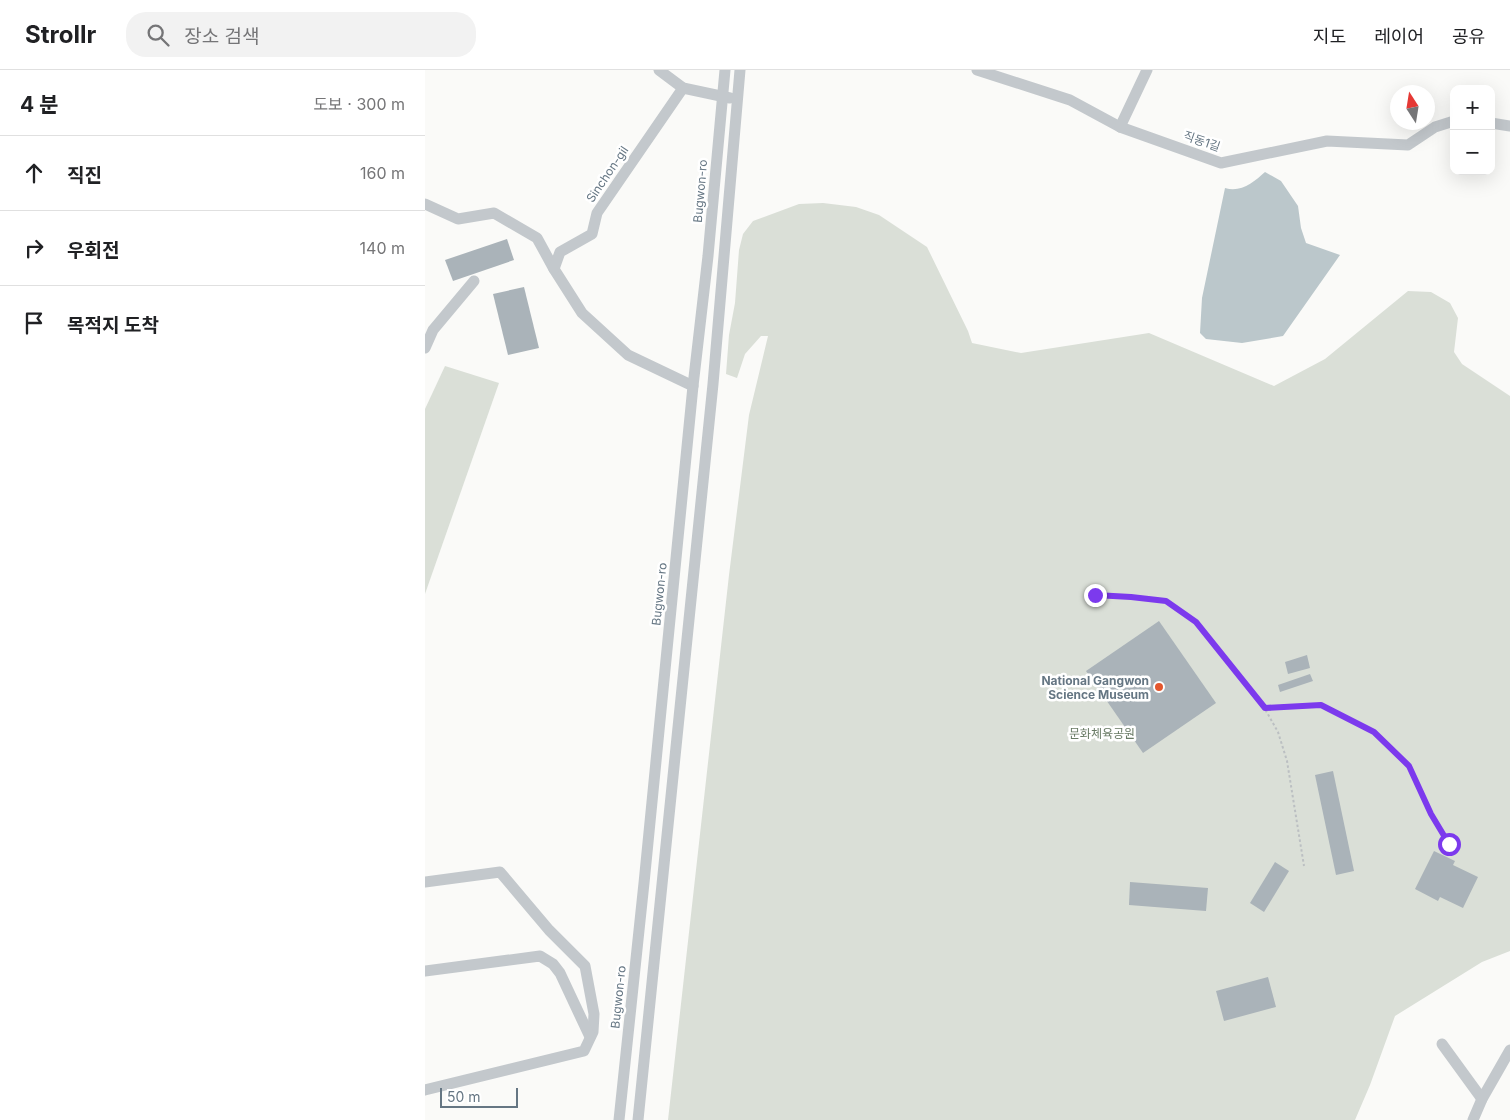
<!DOCTYPE html>
<html lang="ko">
<head>
<meta charset="utf-8">
<style>
  :root { --surface:#fff; --page:#f2f2f2; --text:#202124; --muted:#757577; --line:#e0e0e0 }
  body { margin:0; font-family:Inter,"Noto Sans KR",sans-serif; background:var(--page); color:var(--text) }
  .controls { position:absolute; right:15px; top:15px; display:grid; overflow:hidden; border-radius:10px; box-shadow:0 5px 20px #0002 }
  .controls button { width:45px; height:45px; display:grid; place-items:center; padding:0; border:0; border-bottom:1px solid var(--line); background:var(--surface); color:var(--text); font:25px sans-serif }
  .compass { position:absolute; left:965px; top:15px; width:45px; height:45px; border-radius:50%; background:var(--surface); box-shadow:0 5px 20px #0002; rotate:348deg }
  .scale { position:absolute; left:15px; bottom:12px; width:78px; box-sizing:border-box; padding-left:5px; border:2px solid #657683; border-top:0; font-size:14px; line-height:18px; white-space:nowrap; color:#657683; -webkit-text-stroke:4px #fff; paint-order:stroke }
  .stop { position:absolute; width:15px; height:15px; margin:-11px; border:4px solid #7c3aed; border-radius:50%; background:#fff }
  .stop.end { background:#7c3aed; border-color:#fff; box-shadow:0 1px 5px #0008 }
  .list { margin:0; padding:0; list-style:none }
  h2 { display:flex; justify-content:space-between; align-items:center; height:65px; margin:0; padding:0 20px; font-size:21px }
  h2 small { font-size:16px; font-weight:400; color:var(--muted) }
  .list li { display:grid; grid-template-columns:32px 1fr auto; gap:15px; align-items:center; box-sizing:border-box; height:75px; padding:0 20px; border-top:1px solid var(--line) }
  .list b { display:block; font-size:19px; white-space:nowrap }
  .list em { font-size:16px; font-style:normal; color:var(--muted) }
  .icon { flex:none; width:28px; height:28px; fill:none; stroke:currentColor; stroke-width:2; stroke-linecap:round; stroke-linejoin:round }
  .map { position:relative; flex:none; width:1085px; height:1050px; overflow:hidden }
  header { display:flex; align-items:center; gap:30px; box-sizing:border-box; height:70px; padding:0 25px; background:var(--surface); border-bottom:1px solid var(--line) }
  header strong { font-size:24px }
  nav { display:flex; gap:28px; margin-inline-start:auto; font-size:18px }
  .search { width:350px; height:45px; background:var(--page); display:flex; align-items:center; gap:12px; box-sizing:border-box; padding:0 18px; border-radius:20px; color:var(--muted); font-size:19px }
  main { display:flex }
  aside { flex:1; background:var(--surface) }
  .map>svg:first-child { display:block }
  .green { fill:#dadfd7 }
  .water { fill:#bbc7cb }
  .building { fill:#aab3b9 }
  .lines { fill:none; stroke-linecap:round; stroke-linejoin:round }
  .path { stroke:#bbbfc2; stroke-width:2; stroke-dasharray:2.5 2.5; stroke-linecap:butt }
  .minor { stroke:#c3c8cc; stroke-width:11 }
  .route { stroke:#7c3aed; stroke-width:6 }
  .poi-dot { fill:#e4572e; stroke:#fff; stroke-width:2 }
  .labels { text-anchor:middle; dominant-baseline:central; stroke-width:5; stroke-linejoin:round; paint-order:stroke }
  .street-label { font-size:12px; fill:#657683; stroke:#fff }
  .poi-label { font-size:12px; font-weight:bold; fill:#657683; stroke:#fff; text-anchor:end }
  .park-label { font-size:12px; fill:#687a64; stroke:#fff }
</style>
</head>
<body>
<header>
<strong>Strollr</strong>
<div class="search"><svg class="icon" aria-label="search" viewBox="0 0 24 24"><circle cx="10" cy="10" r="6"/><path d="M15 15l6 6"/></svg>장소 검색</div>
<nav><a>지도</a><a>레이어</a><a>공유</a></nav>
</header>
<main>
<aside>
<h2>4 분<small>도보 · 300 m</small></h2>
<ul class="list">
<li><svg class="icon" aria-label="ahead" viewBox="0 0 24 24"><path d="M12 20V5M6 11l6-6 6 6"/></svg><div><b>직진</b></div><em>160 m</em></li>
<li><svg class="icon" aria-label="right" viewBox="0 0 24 24"><path d="M7 20v-9h11M14 6l5 5-5 5"/></svg><div><b>우회전</b></div><em>140 m</em></li>
<li><svg class="icon" aria-label="arrive" viewBox="0 0 24 24"><path d="M6 21V4h12l-3 4 3 4H6"/></svg><div><b>목적지 도착</b></div></li>
</ul>
</aside>
<div class="map">
<svg width="1085" height="1050" viewBox="0 0 1085 1050">
  <rect width="100%" height="100%" fill="#fafaf8"/>
  <g class="green">
    <polygon points="398,133 431,137 454,145 502,177 543,261 547,273 596,283 724,263 849,316 900,289 983,221 1006,222 1025,233 1033,248 1029,282 1037,294 1085,326 1085,881 1057,892 970,946 945,1015 930,1050 243,1050 304,505 324,345 343,266 336,266 320,284 312,308 301,304 304,265 310,233 314,180 318,164 328,151 374,134"/>
    <polygon points="20,296 74,313 0,524 0,339"/>
  </g>
  <path class="water" d="M840 102 856 111 873 136 876 158 881 173 915 185 858 266 817 273 781 269 775 263 777 228 800 118C816 123 829 112 840 102Z"/>
  <g class="building">
    <polygon points="82,169 89,190 28,211 20,190"/>
    <polygon points="99,217 114,278 83,285 68,224"/>
    <polygon points="734,551 791,633 718,683 661,601"/>
    <polygon points="882,585 885,598 863,604 860,592"/>
    <polygon points="885,604 888,611 855,622 853,615"/>
    <polygon points="908,701 929,801 911,805 890,705"/>
    <polygon points="1009,781 1030,791 1028,795 1053,807 1038,838 1015,827 1013,831 990,819"/>
    <polygon points="850,792 864,801 839,842 825,833"/>
    <polygon points="705,812 783,818 781,841 704,835"/>
    <polygon points="843,907 851,937 799,951 791,921"/>
  </g>
  <g class="lines">
    <g class="path">
      <polyline points="670,525 705,527 741,531 771,553 836,632 853,662 862,691 879,796"/>
      <polyline points="840,637 895,635 949,662 984,696 1006,744 1024,774"/>
    </g>
    <g class="minor">
      <polyline points="234,0 258,18 305,28"/>
      <polyline points="552,0 645,30 695,57 796,93 902,71 983,75 1010,57 1029,51"/>
      <polyline points="1066,53 1085,56"/>
      <polyline points="695,57 722,0"/>
      <polyline points="0,134 33,149 69,143 112,168 129,199 157,243 203,285 268,316"/>
      <polyline points="129,199 135,182 167,164 172,143 258,18"/>
      <polyline points="0,278 8,260 49,211"/>
      <polyline points="0,812 75,802 124,860 160,896 169,944 168,962 159,981 0,1020"/>
      <polyline points="0,901 115,886 128,894 135,903 165,967"/>
      <polyline points="1017,974 1057,1029"/>
      <polyline points="194,1050 219,813 268,316 283,186 300,0"/>
      <polyline points="213,1050 288,314 315,0"/>
      <polyline points="1048,1050 1057,1029 1085,980"/>
    </g>
  </g>
  <g class="lines">
    <polyline class="route" points="670,525 706,527 741,531 771,552 840,638 896,635 949,662 984,696 1006,744 1024,774"/>
  </g>
  <circle class="poi-dot" cx="734" cy="617" r="5"/>
  <g class="labels">
    <g class="street-label">
      <text transform="translate(777 71) rotate(19)">직동1길</text>
      <text transform="translate(182 104) rotate(-56)">Sinchon-gil</text>
      <text transform="translate(275 121) rotate(-85)">Bugwon-ro</text>
      <text transform="translate(234 524) rotate(-84)">Bugwon-ro</text>
      <text transform="translate(193 927) rotate(-84)">Bugwon-ro</text>
    </g>
    <g class="poi-label">
      <text x="724" y="610">National Gangwon<tspan x="724" dy="14">Science Museum</tspan></text>
    </g>
    <g class="park-label">
      <text x="677" y="663">문화체육공원</text>
    </g>
  </g>
</svg>
<div class="controls">
<button>+</button>
<button>−</button>
</div>
<svg class="compass" viewBox="-18 -18 36 36"><path d="M0-13l5 13h-10z" fill="#e53935"/><path d="M0 13l5-13h-10z" fill="#757577"/></svg>
<div class="scale">50 m</div>
<div class="stop" style="left:1024px;top:774px"></div>
<div class="stop end" style="left:670px;top:525px"></div>
</div>
</main>
</body>
</html>
